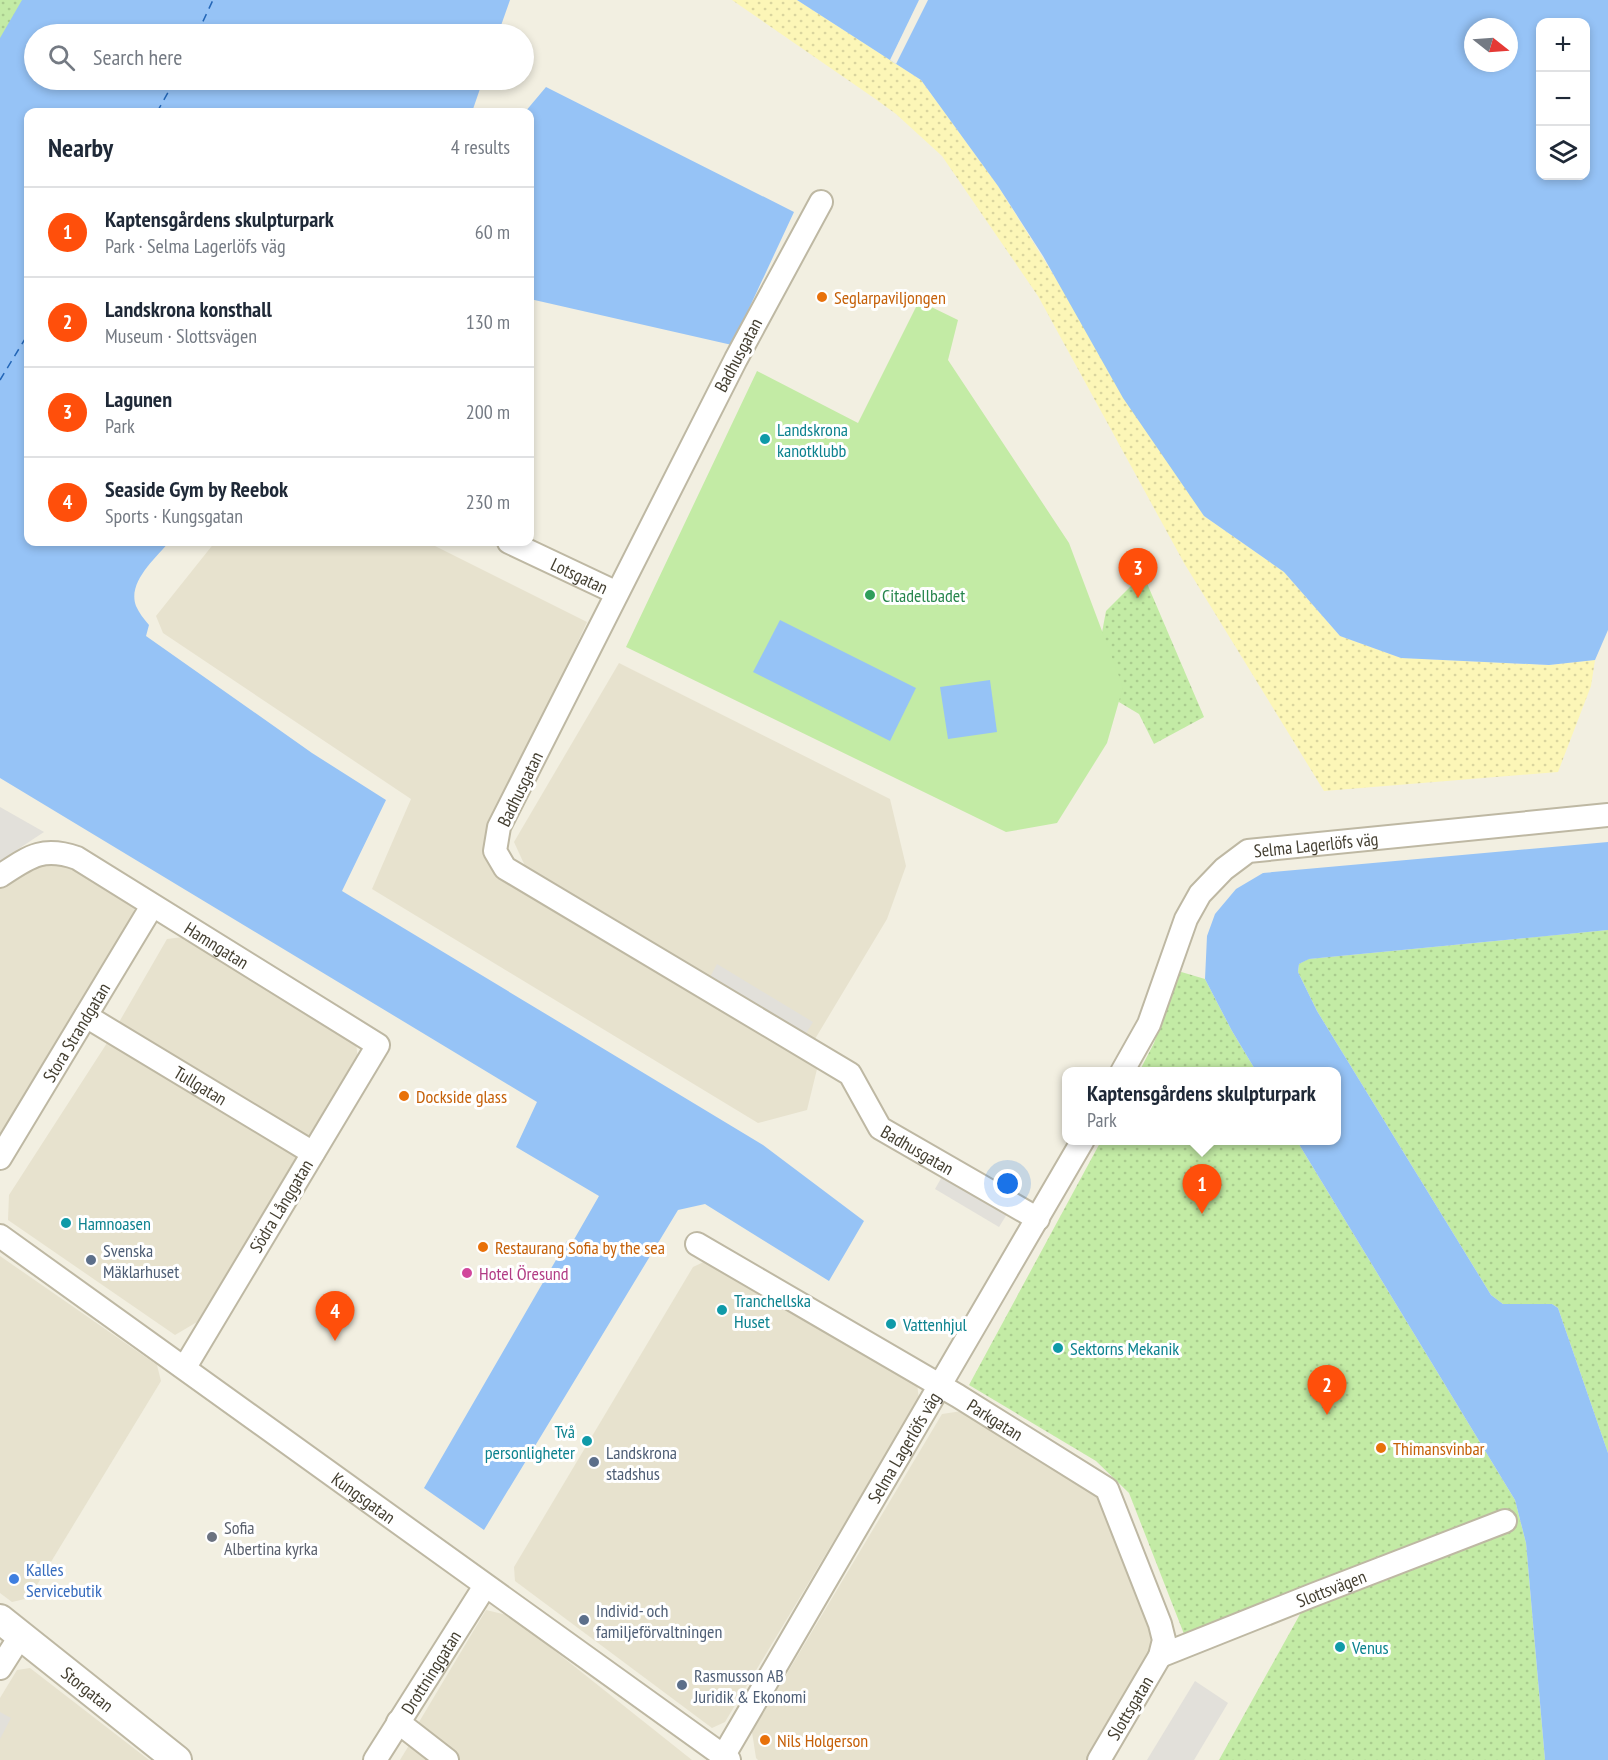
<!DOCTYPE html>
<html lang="en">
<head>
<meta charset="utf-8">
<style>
  :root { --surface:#fff; --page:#f6f6f7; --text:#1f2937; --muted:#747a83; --line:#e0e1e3; --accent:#ff4f0b }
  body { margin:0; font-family:"PT Sans Narrow",sans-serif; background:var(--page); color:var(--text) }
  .controls { position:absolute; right:18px; top:18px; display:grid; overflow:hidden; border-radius:12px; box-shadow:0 3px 9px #0003 }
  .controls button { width:54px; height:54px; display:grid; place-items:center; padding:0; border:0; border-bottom:2px solid var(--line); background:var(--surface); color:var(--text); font:30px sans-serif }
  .compass { position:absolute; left:1464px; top:18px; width:54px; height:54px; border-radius:50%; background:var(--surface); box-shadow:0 3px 9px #0003; rotate:107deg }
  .you { position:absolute; left:1008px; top:1184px; width:21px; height:21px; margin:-15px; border:4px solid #fff; border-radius:50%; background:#1a73e8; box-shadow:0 0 0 9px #1a73e833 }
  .badge { display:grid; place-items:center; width:39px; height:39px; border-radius:50%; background:var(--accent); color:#fff; font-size:20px; font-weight:700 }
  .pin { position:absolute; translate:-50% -50px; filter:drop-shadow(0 2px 3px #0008) }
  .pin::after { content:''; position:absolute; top:32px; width:21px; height:18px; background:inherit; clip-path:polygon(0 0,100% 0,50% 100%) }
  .popup { position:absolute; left:1062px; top:1067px; width:279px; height:78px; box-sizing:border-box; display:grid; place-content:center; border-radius:12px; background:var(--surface); filter:drop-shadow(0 2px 4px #0005); font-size:20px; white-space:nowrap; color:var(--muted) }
  .popup b { font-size:22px; color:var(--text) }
  .popup::after { content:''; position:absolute; left:50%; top:100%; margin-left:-12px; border:12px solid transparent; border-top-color:var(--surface) }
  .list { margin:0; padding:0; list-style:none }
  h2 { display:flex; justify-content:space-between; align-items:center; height:78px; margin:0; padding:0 24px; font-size:26px }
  h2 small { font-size:20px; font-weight:400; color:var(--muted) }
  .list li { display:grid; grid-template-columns:39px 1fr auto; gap:18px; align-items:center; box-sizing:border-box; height:90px; padding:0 24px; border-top:2px solid var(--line) }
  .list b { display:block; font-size:22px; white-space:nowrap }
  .list p { margin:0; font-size:20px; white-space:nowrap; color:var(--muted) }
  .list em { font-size:20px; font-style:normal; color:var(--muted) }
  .icon { flex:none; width:33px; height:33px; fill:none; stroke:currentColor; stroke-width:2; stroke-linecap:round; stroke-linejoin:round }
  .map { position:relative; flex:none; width:1608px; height:1760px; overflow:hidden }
  .search { position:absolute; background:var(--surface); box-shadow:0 3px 9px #0003; left:24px; top:24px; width:510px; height:66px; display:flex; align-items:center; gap:15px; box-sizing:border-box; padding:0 21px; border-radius:33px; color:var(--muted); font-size:22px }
  .panel { position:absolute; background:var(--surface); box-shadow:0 3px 9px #0003; left:24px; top:108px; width:510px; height:438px; border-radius:12px }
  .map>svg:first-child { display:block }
  .residential { fill:#e7e2ce }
  .grass { fill:url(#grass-dots) }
  .sand { fill:url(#sand-dots) }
  .garden { fill:#c3eba5 }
  .parking { fill:#e2e0da }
  .water { fill:#96c3f6; fill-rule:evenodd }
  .pier { fill:#f2efe1 }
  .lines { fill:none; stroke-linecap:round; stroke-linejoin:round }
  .ferry { stroke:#2366b7; stroke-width:1.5; stroke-dasharray:8 6; stroke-linecap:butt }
  .minor-casing { stroke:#beb8a3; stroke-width:26 }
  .tertiary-casing { stroke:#beb8a3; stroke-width:32 }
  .minor { stroke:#fff; stroke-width:22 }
  .tertiary { stroke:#fff; stroke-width:28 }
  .food-dot { fill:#e8710a; stroke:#fff; stroke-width:2 }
  .culture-dot { fill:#0f9aa8; stroke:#fff; stroke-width:2 }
  .leisure-dot { fill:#2e9e5b; stroke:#fff; stroke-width:2 }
  .service-dot { fill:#5c6f8a; stroke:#fff; stroke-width:2 }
  .hotel-dot { fill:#d1479c; stroke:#fff; stroke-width:2 }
  .worship-dot { fill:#6b7280; stroke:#fff; stroke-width:2 }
  .shop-dot { fill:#3f7fe0; stroke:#fff; stroke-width:2 }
  .labels { text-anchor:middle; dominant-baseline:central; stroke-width:6; stroke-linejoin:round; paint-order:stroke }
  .food-label { font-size:18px; fill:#c56008; stroke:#fff; text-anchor:start }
  .street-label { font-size:18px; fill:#443f31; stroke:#fff }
  .culture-label { font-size:18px; fill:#0d838f; stroke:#fff; text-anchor:start }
  .leisure-label { font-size:18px; fill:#27864d; stroke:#fff; text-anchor:start }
  .service-label { font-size:18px; fill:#4e5e75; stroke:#fff; text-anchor:start }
  .hotel-label { font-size:18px; fill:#b23c85; stroke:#fff; text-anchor:start }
  .worship-label { font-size:18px; fill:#5b616d; stroke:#fff; text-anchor:start }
  .shop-label { font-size:18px; fill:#366cbe; stroke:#fff; text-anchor:start }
</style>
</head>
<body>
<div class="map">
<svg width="1608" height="1760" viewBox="0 0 1608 1760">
  <defs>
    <pattern id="grass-dots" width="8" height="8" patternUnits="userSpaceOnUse" patternTransform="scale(1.5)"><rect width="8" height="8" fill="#c3eba5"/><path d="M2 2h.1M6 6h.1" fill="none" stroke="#a9cb8e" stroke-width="1.8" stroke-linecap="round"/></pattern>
    <pattern id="sand-dots" width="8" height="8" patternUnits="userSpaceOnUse" patternTransform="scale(1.5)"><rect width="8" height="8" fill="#fcf6b7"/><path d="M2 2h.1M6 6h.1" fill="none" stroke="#d9d49e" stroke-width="1.8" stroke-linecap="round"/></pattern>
  </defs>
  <rect width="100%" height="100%" fill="#f2efe1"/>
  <g class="residential">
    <polygon points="215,542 427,542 587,622 484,845 495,873 818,1065 807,1110 758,1123 372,889 411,799 163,633 156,616"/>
    <polygon points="619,663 890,799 906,866 887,919 812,1044 525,866 514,842"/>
    <polygon points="58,861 134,908 133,923 0,1145 0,888 36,864"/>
    <polygon points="183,937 356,1042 358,1061 197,1322 175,1335 8,1220 9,1195 107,1043 167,939"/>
    <polygon points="0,1256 157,1365 161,1381 29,1598 12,1602 0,1593"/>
    <polygon points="710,1259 917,1384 919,1399 725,1722 712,1728 515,1581 514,1567 693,1267"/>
    <polygon points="962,1411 1102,1496 1160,1649 1093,1760 758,1760 756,1758 752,1732 942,1414"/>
    <polygon points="486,1610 511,1616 692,1760 453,1760 416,1727"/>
    <polygon points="30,1668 149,1760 0,1760 0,1698 17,1670"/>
    <polygon points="411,1742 440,1760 400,1760"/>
  </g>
  <g class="grass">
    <polygon points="0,0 28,0 0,42"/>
    <polygon points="1143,574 1204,717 1154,744 1139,714 1092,686 1106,611"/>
    <polygon points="1608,930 1608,1453 1558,1308 1552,1304 1503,1304 1491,1295 1317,1011 1298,972 1299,964 1308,959"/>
    <polygon points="1178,971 1205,979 1232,1031 1256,1071 1139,1072 1154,1043"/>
    <polygon points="1101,1141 1297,1141 1515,1500 1526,1543 1545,1760 1219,1760 1314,1589 1184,1634 1129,1493 1096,1461 969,1385"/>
  </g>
  <polygon class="sand" points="732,0 797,0 921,80 998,186 1204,516 1284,572 1340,636 1401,658 1549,665 1595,660 1591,686 1558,772 1324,791 1184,563 1038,296 942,156 896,114 874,98"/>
  <polygon class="garden" points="919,301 958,320 948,360 1069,543 1123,687 1107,743 1057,823 1006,832 626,647 757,371 858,423"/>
  <g class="parking">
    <polygon points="0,807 44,832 0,861"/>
    <polygon points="717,964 813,1022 805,1035 710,977"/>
    <polygon points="943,1175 1007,1214 999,1227 935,1189"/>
    <polygon points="1195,1681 1228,1703 1194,1760 1147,1760"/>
    <polygon points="0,1712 11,1718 0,1739"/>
  </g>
  <g class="water">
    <path d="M22 0H510L498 34H34V80H483L472 112H28V542H169C156 558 127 582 136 606 139 613 144 619 149 625L146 636 312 753 386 800 342 891 763 1145 864 1221 829 1281 705 1204 678 1210 484 1530 424 1488 567 1241 572 1243 599 1196 516 1147 537 1102 0 778V38Z"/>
    <path d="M797 0H1608V630L1595 660 1549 665 1401 658 1340 636 1284 572 1204 516 1123 398 1043 256 998 186 921 80ZM1540 22H1586V176H1540ZM1473 27H1509V63H1473Z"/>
    <polygon points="546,87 794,212 732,345 530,299 530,112 525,112"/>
    <polygon points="780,620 916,688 890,741 753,672"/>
    <polygon points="990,680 997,732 948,739 940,687"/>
    <polygon points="1608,842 1608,930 1309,959 1299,964 1298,972 1317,1011 1491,1295 1503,1304 1552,1304 1558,1308 1608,1453 1608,1760 1545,1760 1526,1543 1515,1500 1297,1141 1337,1140 1337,1072 1256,1071 1232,1031 1205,979 1207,936 1215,914 1236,889 1263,873"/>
  </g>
  <polygon class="pier" points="919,0 928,0 896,64 890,60"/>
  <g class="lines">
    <g class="ferry">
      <polyline points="197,34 213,0"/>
      <polyline points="157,112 175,80"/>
      <polyline points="0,380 28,334"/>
    </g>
    <defs>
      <g id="minor">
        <path id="s1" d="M821 202 736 359 499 827 495 851 505 868 850 1074 880 1128 1038 1219"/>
        <path id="s2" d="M509 542 617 593"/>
        <path id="s3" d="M0 876C29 857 42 846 77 858L378 1045 185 1367"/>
        <path id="s4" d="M86 1016 313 1153"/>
        <path id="s5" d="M1122 1072 1149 1024 1186 919 1200 894 1224 869 1248 851 1608 815"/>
        <path id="s6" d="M0 1158 152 906"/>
        <path id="s7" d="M0 1236 729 1760"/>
        <path id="s8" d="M697 1244 958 1396 1107 1489 1160 1624 1164 1640 1160 1656 1099 1760"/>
        <path id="s9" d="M1160 1656 1313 1595 1505 1521"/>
        <polyline points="0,1668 21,1635"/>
        <polyline points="398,1722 447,1760"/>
        <path id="s10" d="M375 1760 485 1586"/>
        <path id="s11" d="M721 1760 1083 1140"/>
      </g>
      <g id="tertiary">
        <path id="s12" d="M0 1619 177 1760"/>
      </g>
    </defs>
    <use href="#minor" class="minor-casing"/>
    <use href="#tertiary" class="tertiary-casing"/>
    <use href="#minor" class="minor"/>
    <use href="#tertiary" class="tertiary"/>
  </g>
  <g class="food-dot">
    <circle cx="822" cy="297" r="6"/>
    <circle cx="404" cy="1096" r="6"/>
    <circle cx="483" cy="1247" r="6"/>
    <circle cx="1381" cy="1448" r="6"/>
    <circle cx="765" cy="1740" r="6"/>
  </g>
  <g class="culture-dot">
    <circle cx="765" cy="439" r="6"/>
    <circle cx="66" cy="1223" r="6"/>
    <circle cx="722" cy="1310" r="6"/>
    <circle cx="891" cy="1324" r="6"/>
    <circle cx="1058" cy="1348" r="6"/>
    <circle cx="587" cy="1441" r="6"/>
    <circle cx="1340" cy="1647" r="6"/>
  </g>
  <circle class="leisure-dot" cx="870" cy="595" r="6"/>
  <g class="service-dot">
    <circle cx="91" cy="1260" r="6"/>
    <circle cx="594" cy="1462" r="6"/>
    <circle cx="584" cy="1620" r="6"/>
    <circle cx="682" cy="1685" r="6"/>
  </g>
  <circle class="hotel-dot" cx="467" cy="1273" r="6"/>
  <circle class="worship-dot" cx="212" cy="1537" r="6"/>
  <circle class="shop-dot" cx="14" cy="1579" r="6"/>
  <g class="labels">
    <g class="food-label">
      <text x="834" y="297">Seglarpaviljongen</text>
      <text x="416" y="1096">Dockside glass</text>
      <text x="495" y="1247">Restaurang Sofia by the sea</text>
      <text x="1393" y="1448">Thimansvinbar</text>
      <text x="777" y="1740">Nils Holgerson</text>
    </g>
    <g class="street-label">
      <text transform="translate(738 355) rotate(-62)">Badhusgatan</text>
      <text stroke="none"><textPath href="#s2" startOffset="78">Lotsgatan</textPath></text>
      <text transform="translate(520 789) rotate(-64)">Badhusgatan</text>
      <text stroke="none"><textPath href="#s5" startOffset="328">Selma Lagerlöfs väg</textPath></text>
      <text stroke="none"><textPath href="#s3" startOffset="248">Hamngatan</textPath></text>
      <text stroke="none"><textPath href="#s6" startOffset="147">Stora Strandgatan</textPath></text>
      <text stroke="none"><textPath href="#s4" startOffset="134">Tullgatan</textPath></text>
      <text stroke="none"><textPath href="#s1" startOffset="1254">Badhusgatan</textPath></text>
      <text transform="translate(281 1206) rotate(-59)">Södra Långgatan</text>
      <text stroke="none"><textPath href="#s8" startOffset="346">Parkgatan</textPath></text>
      <text stroke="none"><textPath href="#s11" startOffset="362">Selma Lagerlöfs väg</textPath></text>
      <text stroke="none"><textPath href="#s7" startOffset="448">Kungsgatan</textPath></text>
      <text stroke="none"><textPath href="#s9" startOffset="184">Slottsvägen</textPath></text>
      <text stroke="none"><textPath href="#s10" startOffset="104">Drottninggatan</textPath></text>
      <text stroke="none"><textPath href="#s12" startOffset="112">Storgatan</textPath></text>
      <text transform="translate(1130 1708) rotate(-59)">Slottsgatan</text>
    </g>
    <g class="culture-label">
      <text x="777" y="429">Landskrona<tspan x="777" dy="21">kanotklubb</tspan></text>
      <text x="78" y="1223">Hamnoasen</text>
      <text x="734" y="1300">Tranchellska<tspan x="734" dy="21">Huset</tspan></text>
      <text x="903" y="1324">Vattenhjul</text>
      <text x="1070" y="1348">Sektorns Mekanik</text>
      <text x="575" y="1431" text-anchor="end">Två<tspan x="575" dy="21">personligheter</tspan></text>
      <text x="1352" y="1647">Venus</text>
    </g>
    <g class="leisure-label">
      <text x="882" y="595">Citadellbadet</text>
    </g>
    <g class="service-label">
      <text x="103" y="1250">Svenska<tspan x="103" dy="21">Mäklarhuset</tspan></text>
      <text x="606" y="1452">Landskrona<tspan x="606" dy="21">stadshus</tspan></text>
      <text x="596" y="1610">Individ- och<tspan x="596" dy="21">familjeförvaltningen</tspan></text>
      <text x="694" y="1675">Rasmusson AB<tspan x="694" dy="21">Juridik &amp; Ekonomi</tspan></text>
    </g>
    <g class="hotel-label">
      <text x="479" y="1273">Hotel Öresund</text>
    </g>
    <g class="worship-label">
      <text x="224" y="1527">Sofia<tspan x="224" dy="21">Albertina kyrka</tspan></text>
    </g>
    <g class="shop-label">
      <text x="26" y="1569">Kalles<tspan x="26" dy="21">Servicebutik</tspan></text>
    </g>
  </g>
</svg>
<div class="controls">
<button>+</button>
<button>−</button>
<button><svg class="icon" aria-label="layers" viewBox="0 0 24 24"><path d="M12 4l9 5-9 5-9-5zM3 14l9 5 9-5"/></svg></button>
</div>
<svg class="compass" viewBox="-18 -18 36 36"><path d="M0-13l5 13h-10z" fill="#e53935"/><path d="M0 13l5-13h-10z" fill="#747a83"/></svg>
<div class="you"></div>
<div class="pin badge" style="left:1202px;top:1214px">1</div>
<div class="popup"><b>Kaptensgårdens skulpturpark</b>Park</div>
<div class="pin badge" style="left:1327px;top:1415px">2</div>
<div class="pin badge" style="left:1138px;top:598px">3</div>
<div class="pin badge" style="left:335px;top:1341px">4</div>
<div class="search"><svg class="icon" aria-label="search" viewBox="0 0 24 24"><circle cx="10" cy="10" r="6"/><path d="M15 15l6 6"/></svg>Search here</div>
<section class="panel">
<h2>Nearby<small>4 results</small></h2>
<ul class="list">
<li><span class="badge">1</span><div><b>Kaptensgårdens skulpturpark</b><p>Park · Selma Lagerlöfs väg</p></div><em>60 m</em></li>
<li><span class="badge">2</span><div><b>Landskrona konsthall</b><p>Museum · Slottsvägen</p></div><em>130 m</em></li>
<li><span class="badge">3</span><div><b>Lagunen</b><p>Park</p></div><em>200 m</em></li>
<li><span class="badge">4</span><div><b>Seaside Gym by Reebok</b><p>Sports · Kungsgatan</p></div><em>230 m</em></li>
</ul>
</section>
</div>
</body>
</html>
